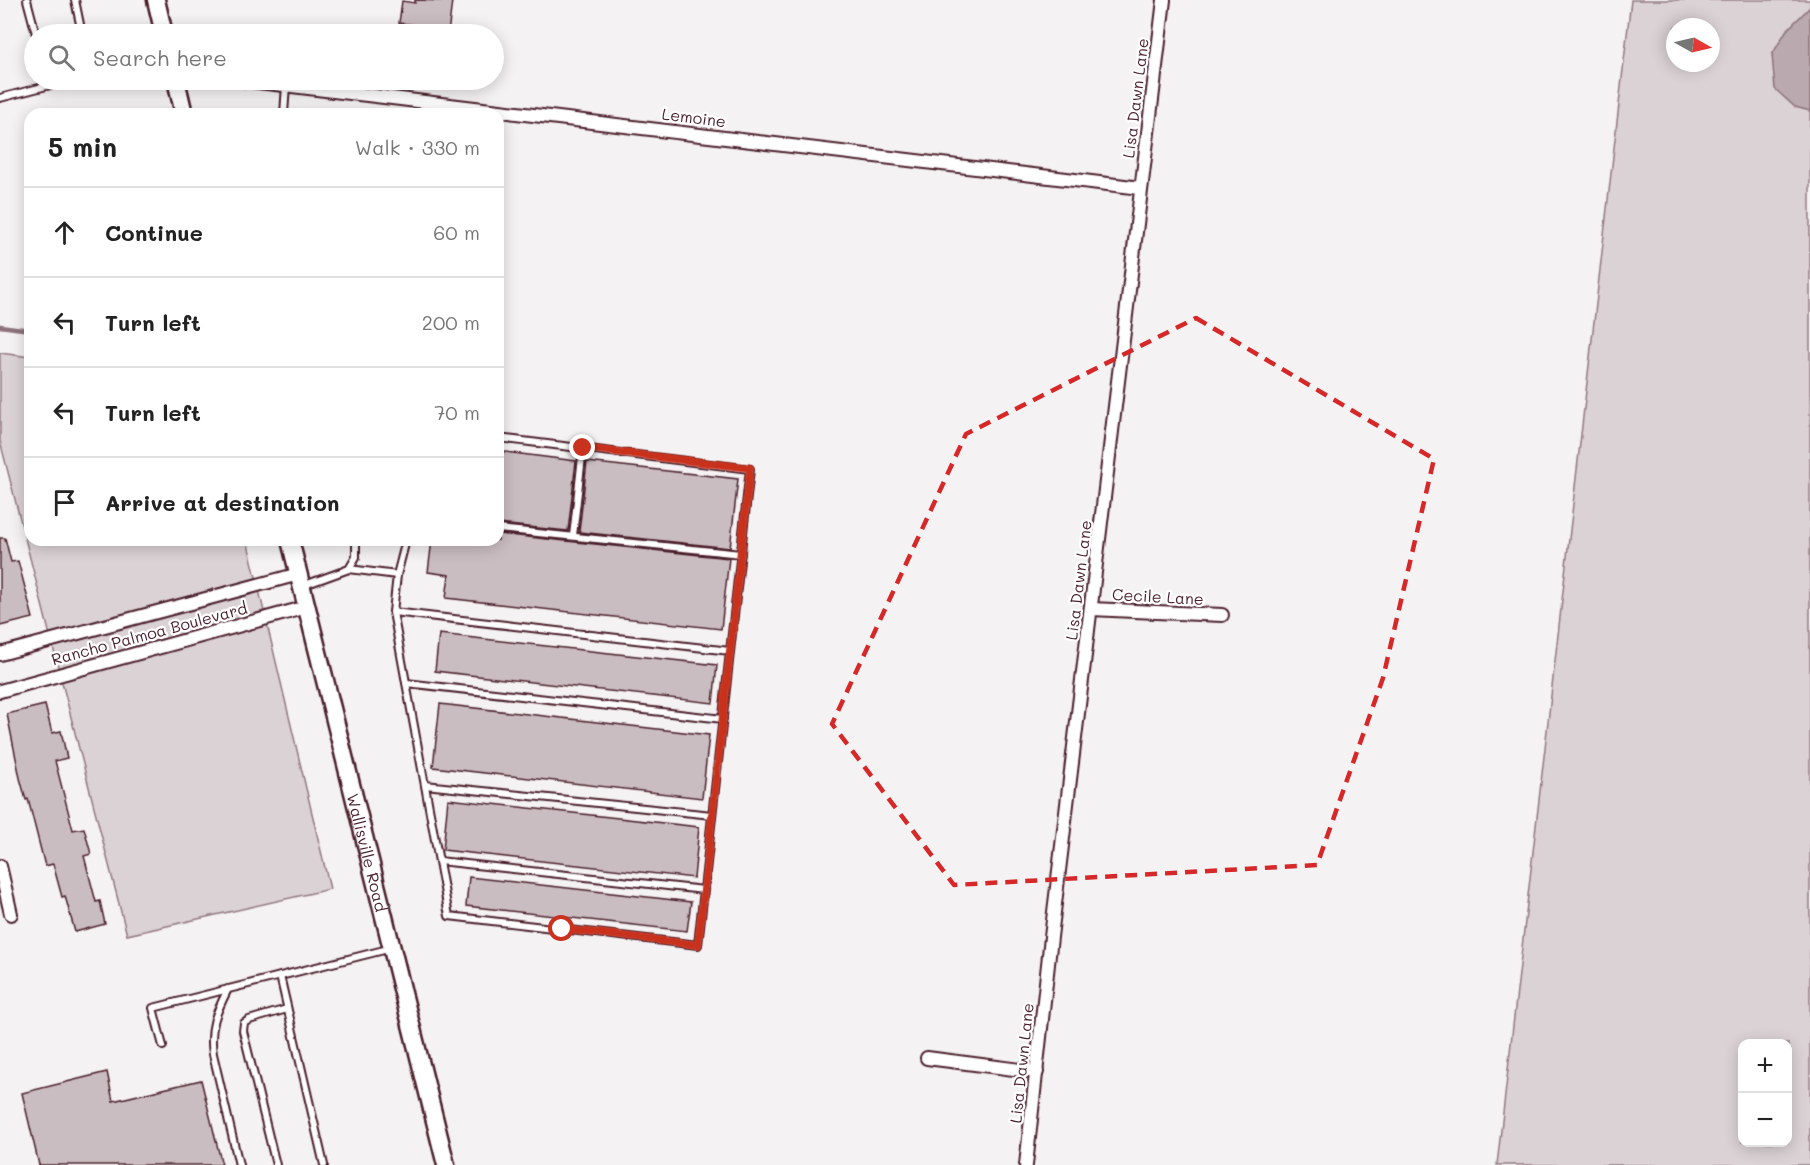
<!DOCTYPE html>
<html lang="en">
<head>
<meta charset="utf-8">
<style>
  :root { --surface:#fff; --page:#f2f2f2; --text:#222; --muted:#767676; --line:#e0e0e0 }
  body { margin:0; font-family:Mali,sans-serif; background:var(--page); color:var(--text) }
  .controls { position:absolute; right:18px; bottom:18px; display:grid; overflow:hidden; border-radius:12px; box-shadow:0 3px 15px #0003 }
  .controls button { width:54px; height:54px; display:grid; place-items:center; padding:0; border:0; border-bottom:2px solid var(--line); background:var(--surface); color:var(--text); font:30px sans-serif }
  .compass { position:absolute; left:1666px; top:18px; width:54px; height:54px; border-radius:50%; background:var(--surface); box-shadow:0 3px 15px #0003; rotate:98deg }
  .stop { position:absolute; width:18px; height:18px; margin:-14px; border:4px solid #c8321e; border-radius:50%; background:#fff }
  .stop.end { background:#c8321e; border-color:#fff; box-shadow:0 2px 6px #0008 }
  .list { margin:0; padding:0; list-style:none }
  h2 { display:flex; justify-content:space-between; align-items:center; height:78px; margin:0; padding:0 24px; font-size:26px }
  h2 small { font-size:20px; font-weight:400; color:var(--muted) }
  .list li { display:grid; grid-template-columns:39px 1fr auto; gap:18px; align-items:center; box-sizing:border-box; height:90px; padding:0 24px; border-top:2px solid var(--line) }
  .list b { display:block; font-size:22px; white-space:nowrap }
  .list em { font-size:20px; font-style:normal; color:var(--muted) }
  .icon { flex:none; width:33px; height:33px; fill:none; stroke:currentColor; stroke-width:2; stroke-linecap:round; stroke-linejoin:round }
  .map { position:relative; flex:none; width:1810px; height:1165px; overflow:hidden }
  .search { position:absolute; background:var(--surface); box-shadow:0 3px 15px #0003; left:24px; top:24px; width:480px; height:66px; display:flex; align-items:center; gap:15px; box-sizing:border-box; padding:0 21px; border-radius:33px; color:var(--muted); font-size:22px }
  .panel { position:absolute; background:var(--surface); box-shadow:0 3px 15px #0003; left:24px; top:108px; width:480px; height:438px; border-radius:18px }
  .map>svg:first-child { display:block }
  .green { fill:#dbd2d5; stroke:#927880; stroke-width:1.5; fill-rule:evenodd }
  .water { fill:#baa9ae; stroke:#8d727a; stroke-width:1.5 }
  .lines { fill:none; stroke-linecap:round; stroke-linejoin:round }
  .stream { stroke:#8d727a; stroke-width:4.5 }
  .building { fill:#cabdc1; stroke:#4a1f2b; stroke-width:1.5 }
  .service-casing { stroke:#4a1f2b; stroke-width:10 }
  .minor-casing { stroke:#4a1f2b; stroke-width:16 }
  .secondary-casing { stroke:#4a1f2b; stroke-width:21 }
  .service { stroke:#fff; stroke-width:6 }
  .minor { stroke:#fff; stroke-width:12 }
  .secondary { stroke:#fff; stroke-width:16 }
  .route { stroke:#c8321e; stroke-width:8 }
  .marked { fill:none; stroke:#d62828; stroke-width:4.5; stroke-dasharray:12 8; stroke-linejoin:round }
  .labels { text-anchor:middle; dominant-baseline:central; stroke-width:4.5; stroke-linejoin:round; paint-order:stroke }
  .street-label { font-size:16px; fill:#4a1f2b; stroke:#fff }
</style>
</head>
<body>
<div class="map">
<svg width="1810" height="1165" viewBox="0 0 1810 1165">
  <rect width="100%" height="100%" fill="#f4f2f2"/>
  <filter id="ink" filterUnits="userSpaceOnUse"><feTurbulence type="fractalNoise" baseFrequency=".0167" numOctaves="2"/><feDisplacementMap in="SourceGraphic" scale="12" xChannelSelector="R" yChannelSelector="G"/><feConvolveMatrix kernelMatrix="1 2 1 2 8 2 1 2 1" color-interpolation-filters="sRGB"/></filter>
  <g filter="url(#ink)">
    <g class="green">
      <path d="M1631 0H1810V1165H1497ZM1675 27H1711V63H1675ZM1742 1044H1788V1142H1742Z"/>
      <polygon points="0,353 30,357 30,540 247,540 330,889 127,935 0,441"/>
    </g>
    <polygon class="water" points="1810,7 1810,111 1795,107 1775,89 1772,55 1786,31"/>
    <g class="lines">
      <polyline class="stream" points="0,326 30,330"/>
    </g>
    <g class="building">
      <polygon points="415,0 452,1 448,34 423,34 424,26 399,23 402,1 415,3"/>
      <polygon points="498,451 576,461 568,531 498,524"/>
      <polygon points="587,462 738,479 730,548 579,532"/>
      <polygon points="498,534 729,558 721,629 446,598 449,575 428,572 432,540 498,540"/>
      <polygon points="0,538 5,538 11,562 18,561 33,618 0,626"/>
      <polygon points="439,634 717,665 713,703 435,671"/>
      <polygon points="440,704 709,735 702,798 433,767"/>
      <polygon points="45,705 52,733 61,731 67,758 55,761 73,830 84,828 91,854 84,856 96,902 100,901 105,924 75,932 65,896 62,897 53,864 45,866 28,799 26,800 20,778 7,714"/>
      <polygon points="448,799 699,827 694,878 443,850"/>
      <polygon points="469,877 691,902 687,931 466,906"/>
      <polygon points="107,1072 113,1101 201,1080 222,1165 39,1165 22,1093"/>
    </g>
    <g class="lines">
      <defs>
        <g id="service">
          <polyline points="27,0 36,34"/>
          <polyline points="75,0 82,34"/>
          <polyline points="0,98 70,80"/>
          <polyline points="284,114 286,85"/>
          <polyline points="498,529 741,554"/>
          <polyline points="573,536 583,448"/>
          <polyline points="349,569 397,575 393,612 449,916 698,945 750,469 498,438"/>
          <polyline points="397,575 406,540"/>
          <polyline points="302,586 349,569 356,557 356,540"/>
          <polyline points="393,612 730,651"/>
          <polyline points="406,683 723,719"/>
          <polyline points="425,785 712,815"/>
          <polyline points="439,861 704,890"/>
          <polyline points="280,976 324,1165"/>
          <path d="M228 989C216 1013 209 1027 213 1054L239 1165"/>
          <polyline points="163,1046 153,1008 392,948"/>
          <polyline points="276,1165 243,1031 244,1023 249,1020 287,1009"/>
        </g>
        <g id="minor">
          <polyline points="242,80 1141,188"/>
          <polyline points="1091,609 1222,615"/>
          <polyline points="0,654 299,574"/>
          <polyline points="0,691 307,607"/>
          <polyline points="0,866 11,914"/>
          <polyline points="927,1058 1037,1072"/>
          <polyline points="1026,1165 1051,937 1164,0"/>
        </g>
        <g id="secondary">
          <polyline points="156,0 164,34"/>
          <polyline points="176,80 184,114"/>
          <path id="s1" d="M290 540 446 1165"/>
        </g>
      </defs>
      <use href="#service" class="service-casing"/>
      <use href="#minor" class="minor-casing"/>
      <use href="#secondary" class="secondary-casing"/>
      <use href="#service" class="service"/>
      <use href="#minor" class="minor"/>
      <use href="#secondary" class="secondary"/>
    </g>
  </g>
  <g class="lines" filter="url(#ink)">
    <polyline class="route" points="562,929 698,945 750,468 583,448"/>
  </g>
  <path class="marked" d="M1196 318 1434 459 1383 678 1317 865 954 885 832 724 966 434Z"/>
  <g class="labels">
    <g class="street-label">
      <text transform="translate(1135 98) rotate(-83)">Lisa Dawn Lane</text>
      <text transform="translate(694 117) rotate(7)">Lemoine</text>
      <text transform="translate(1078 580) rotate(-83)">Lisa Dawn Lane</text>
      <text transform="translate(1158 596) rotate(3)">Cecile Lane</text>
      <text transform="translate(149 633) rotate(-15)">Rancho Palmoa Boulevard</text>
      <text stroke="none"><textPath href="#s1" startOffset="322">Wallisville Road</textPath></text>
      <text transform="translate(1021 1063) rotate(-84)">Lisa Dawn Lane</text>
    </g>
  </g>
</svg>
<div class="controls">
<button>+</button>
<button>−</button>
</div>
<svg class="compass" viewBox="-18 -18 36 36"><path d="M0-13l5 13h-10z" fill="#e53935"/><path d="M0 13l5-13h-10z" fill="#767676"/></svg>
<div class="stop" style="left:562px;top:929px"></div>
<div class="stop end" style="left:583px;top:448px"></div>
<div class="search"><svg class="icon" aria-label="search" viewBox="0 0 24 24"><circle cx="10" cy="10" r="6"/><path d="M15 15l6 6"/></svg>Search here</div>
<section class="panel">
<h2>5 min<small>Walk · 330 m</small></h2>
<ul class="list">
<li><svg class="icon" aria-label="ahead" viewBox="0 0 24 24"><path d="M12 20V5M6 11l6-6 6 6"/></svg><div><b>Continue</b></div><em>60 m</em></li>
<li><svg class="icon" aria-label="left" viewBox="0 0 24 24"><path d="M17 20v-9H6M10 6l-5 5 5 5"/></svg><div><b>Turn left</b></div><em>200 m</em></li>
<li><svg class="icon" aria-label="left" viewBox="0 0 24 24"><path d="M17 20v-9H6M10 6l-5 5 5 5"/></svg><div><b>Turn left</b></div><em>70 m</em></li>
<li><svg class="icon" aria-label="arrive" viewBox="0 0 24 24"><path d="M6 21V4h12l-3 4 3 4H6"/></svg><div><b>Arrive at destination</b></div></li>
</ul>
</section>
</div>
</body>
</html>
